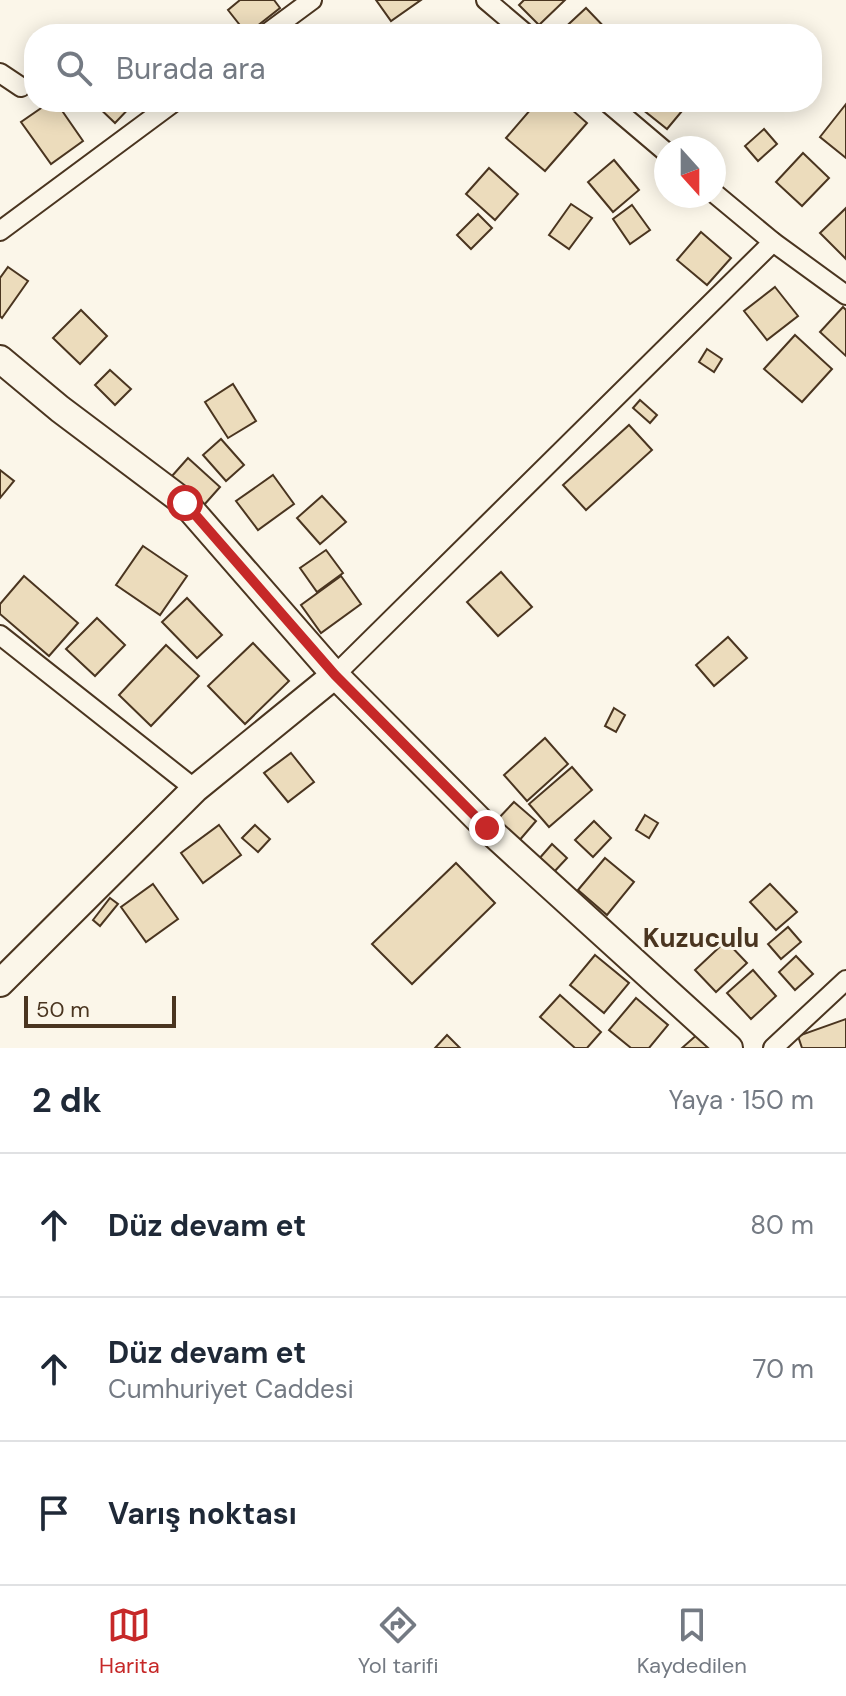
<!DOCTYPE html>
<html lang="tr">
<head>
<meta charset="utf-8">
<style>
  :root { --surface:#fff; --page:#f2f2f3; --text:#1f2937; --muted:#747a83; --line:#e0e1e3; --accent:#c62828 }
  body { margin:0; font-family:"DM Sans",sans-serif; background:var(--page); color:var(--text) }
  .compass { position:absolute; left:654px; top:136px; width:72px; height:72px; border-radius:50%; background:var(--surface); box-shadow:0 4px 20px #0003; rotate:159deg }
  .scale { position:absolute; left:24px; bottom:20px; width:152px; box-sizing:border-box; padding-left:8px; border:4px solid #4a3520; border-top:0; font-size:22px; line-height:28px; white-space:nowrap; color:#4a3520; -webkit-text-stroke:6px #fbf6e9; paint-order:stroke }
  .stop { position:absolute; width:24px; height:24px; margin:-18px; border:6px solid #c62828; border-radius:50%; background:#fff }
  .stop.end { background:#c62828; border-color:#fff; box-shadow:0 2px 8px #0008 }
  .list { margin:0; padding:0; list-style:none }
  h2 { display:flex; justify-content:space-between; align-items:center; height:104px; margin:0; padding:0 32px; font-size:34px }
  h2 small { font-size:26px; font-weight:400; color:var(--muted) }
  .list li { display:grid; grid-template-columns:52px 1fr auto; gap:24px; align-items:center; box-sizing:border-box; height:144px; padding:0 32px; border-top:2px solid var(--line) }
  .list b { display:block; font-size:30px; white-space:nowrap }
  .list p { margin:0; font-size:26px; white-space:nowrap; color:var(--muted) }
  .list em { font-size:26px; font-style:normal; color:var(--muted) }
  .icon { flex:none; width:44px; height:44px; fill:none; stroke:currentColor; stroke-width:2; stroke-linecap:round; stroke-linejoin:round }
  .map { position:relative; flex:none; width:846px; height:1048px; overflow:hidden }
  .search { position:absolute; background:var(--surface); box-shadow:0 4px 20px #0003; left:24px; right:24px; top:24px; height:88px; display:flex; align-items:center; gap:20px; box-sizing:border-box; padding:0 28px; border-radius:32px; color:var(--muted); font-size:30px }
  .sheet { height:536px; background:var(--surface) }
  nav { display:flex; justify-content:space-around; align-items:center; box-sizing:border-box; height:112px; border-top:2px solid var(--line); background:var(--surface); font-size:22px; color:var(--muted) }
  nav a { display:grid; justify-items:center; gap:4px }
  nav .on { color:var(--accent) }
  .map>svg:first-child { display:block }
  .building { fill:#ecdcbc; stroke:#4a3520; stroke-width:2 }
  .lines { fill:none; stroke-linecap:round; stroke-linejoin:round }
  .street-casing { stroke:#4a3520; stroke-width:22 }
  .secondary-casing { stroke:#4a3520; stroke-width:30 }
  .street { stroke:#fbf6e9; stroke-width:18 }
  .secondary { stroke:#fbf6e9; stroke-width:26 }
  .route { stroke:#c62828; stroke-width:10 }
  .labels { text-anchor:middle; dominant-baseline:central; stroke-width:6; stroke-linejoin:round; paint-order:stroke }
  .quarter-label { font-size:26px; font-weight:bold; fill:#4a3520; stroke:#fbf6e9 }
</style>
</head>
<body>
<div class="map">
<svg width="846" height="1048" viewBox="0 0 846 1048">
  <rect width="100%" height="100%" fill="#fbf6e9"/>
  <g class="building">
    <polygon points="240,0 274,0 280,8 247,34 228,10"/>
    <polygon points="376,0 421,0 391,21"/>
    <polygon points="524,0 565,0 539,25 519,5"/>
    <polygon points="586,8 611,34 558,34"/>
    <polygon points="50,102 56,102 83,141 51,164 21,122"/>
    <polygon points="93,102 135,102 115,123"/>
    <polygon points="537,102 563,102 587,123 545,171 506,138"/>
    <polygon points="648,102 684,102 687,105 667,129 642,109"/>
    <polygon points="846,104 846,158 820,137"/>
    <polygon points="764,129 777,144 758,161 745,146"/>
    <polygon points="803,153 829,178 802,206 776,182"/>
    <polygon points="614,160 639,190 613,212 588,182"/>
    <polygon points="489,168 518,194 495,220 466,194"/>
    <polygon points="571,204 592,218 569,249 549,235"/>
    <polygon points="632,205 650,230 630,244 613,219"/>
    <polygon points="846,208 846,259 820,233"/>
    <polygon points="478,214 492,228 471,249 457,235"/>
    <polygon points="701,232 731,258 707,285 677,260"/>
    <polygon points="8,267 28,281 2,318 0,316 0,278"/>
    <polygon points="775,287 798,316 767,340 744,311"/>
    <polygon points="843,307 846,310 846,356 820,332"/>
    <polygon points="81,310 107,336 80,364 53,338"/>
    <polygon points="795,335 832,369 802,402 764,369"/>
    <polygon points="707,349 722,359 714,372 699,362"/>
    <polygon points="110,370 131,389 115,405 95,385"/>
    <polygon points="233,384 256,421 228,438 205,402"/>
    <polygon points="640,400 657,415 650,423 633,408"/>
    <polygon points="629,425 652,450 586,510 563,485"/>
    <polygon points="221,439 244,465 226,481 203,455"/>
    <polygon points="188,458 220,487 204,505 172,476"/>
    <polygon points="0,470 14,481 0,498"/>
    <polygon points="273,475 294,504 258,530 236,501"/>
    <polygon points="322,496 346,522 320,544 297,518"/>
    <polygon points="143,546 187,576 160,615 116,585"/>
    <polygon points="326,550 343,573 317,592 300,568"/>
    <polygon points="501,572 532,607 498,636 467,602"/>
    <polygon points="24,576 78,623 49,656 0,614 0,604"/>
    <polygon points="341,576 361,604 321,633 301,605"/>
    <polygon points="187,598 222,635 197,658 162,622"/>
    <polygon points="97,618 125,645 95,676 66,649"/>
    <polygon points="728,637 747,658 714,686 696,665"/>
    <polygon points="253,643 289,681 245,724 208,686"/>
    <polygon points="166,645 199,676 151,726 119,695"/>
    <polygon points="614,708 625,715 616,732 605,726"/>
    <polygon points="545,738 568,764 527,801 504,775"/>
    <polygon points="291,753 314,782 288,802 264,773"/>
    <polygon points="572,767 592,790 549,827 529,804"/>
    <polygon points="514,802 536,821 518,842 495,822"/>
    <polygon points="645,815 658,823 649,838 636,830"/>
    <polygon points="594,821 611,838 593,857 575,840"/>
    <polygon points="219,825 241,855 203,883 181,853"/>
    <polygon points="255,825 270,839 258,852 242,838"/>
    <polygon points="552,844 567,858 553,873 538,860"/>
    <polygon points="605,858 634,882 607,915 578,890"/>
    <polygon points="456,863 495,903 412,984 372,944"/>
    <polygon points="153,884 178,919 146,942 121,907"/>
    <polygon points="770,884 797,912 776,930 750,902"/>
    <polygon points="110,898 118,904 100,926 93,920"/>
    <polygon points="788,927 801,942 781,959 768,944"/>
    <polygon points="726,941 747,963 716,992 695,970"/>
    <polygon points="595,955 629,983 604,1013 570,985"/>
    <polygon points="796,956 813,974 795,990 779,972"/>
    <polygon points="753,970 776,996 751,1019 727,993"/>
    <polygon points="560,995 601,1032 587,1048 575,1048 540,1017"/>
    <polygon points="636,998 668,1025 649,1048 631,1048 609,1030"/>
    <polygon points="846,1019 846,1048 802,1048 798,1036"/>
    <polygon points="700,1032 716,1048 682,1048"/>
    <polygon points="447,1035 460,1048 435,1048"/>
  </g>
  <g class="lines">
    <defs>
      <g id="street">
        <polyline points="486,0 526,34"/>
        <polyline points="266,34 312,0"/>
        <polyline points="0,73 21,87"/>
        <polyline points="607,102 666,152"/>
        <polyline points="714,193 773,242 846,295"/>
        <polyline points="0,231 174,102"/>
        <polyline points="0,635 195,789"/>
        <polyline points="335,675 773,242"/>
        <polyline points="773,1048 846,980"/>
      </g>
      <g id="secondary">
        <polyline points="0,359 60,409 185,503 335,675 487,828 729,1048"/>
        <polyline points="0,983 195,789 335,675"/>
      </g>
    </defs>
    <use href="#street" class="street-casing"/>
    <use href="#secondary" class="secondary-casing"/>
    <use href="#street" class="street"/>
    <use href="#secondary" class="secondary"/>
  </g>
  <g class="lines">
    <polyline class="route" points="185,503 335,675 487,828"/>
  </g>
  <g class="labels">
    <g class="quarter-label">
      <text x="701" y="938">Kuzuculu</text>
    </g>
  </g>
</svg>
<svg class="compass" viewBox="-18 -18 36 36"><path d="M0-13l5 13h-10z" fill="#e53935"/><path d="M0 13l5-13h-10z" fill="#747a83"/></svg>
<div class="scale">50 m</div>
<div class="stop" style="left:185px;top:503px"></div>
<div class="stop end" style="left:487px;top:828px"></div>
<div class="search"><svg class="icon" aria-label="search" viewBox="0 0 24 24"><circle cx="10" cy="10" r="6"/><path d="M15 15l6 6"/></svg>Burada ara</div>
</div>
<section class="sheet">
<h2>2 dk<small>Yaya · 150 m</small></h2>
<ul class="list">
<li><svg class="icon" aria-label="ahead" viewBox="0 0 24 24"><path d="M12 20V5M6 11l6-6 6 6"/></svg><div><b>Düz devam et</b></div><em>80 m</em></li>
<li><svg class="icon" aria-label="ahead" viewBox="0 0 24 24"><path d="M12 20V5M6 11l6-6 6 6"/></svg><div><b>Düz devam et</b><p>Cumhuriyet Caddesi</p></div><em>70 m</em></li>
<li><svg class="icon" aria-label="arrive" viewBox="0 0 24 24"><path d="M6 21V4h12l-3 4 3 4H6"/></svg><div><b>Varış noktası</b></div></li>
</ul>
</section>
<nav>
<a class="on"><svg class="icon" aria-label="map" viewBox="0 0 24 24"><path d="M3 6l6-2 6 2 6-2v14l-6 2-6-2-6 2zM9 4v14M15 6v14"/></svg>Harita</a>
<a><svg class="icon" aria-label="directions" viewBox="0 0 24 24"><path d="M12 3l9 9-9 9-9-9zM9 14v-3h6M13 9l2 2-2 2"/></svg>Yol tarifi</a>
<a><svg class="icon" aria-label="saved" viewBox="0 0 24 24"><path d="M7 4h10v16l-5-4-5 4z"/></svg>Kaydedilen</a>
</nav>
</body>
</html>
